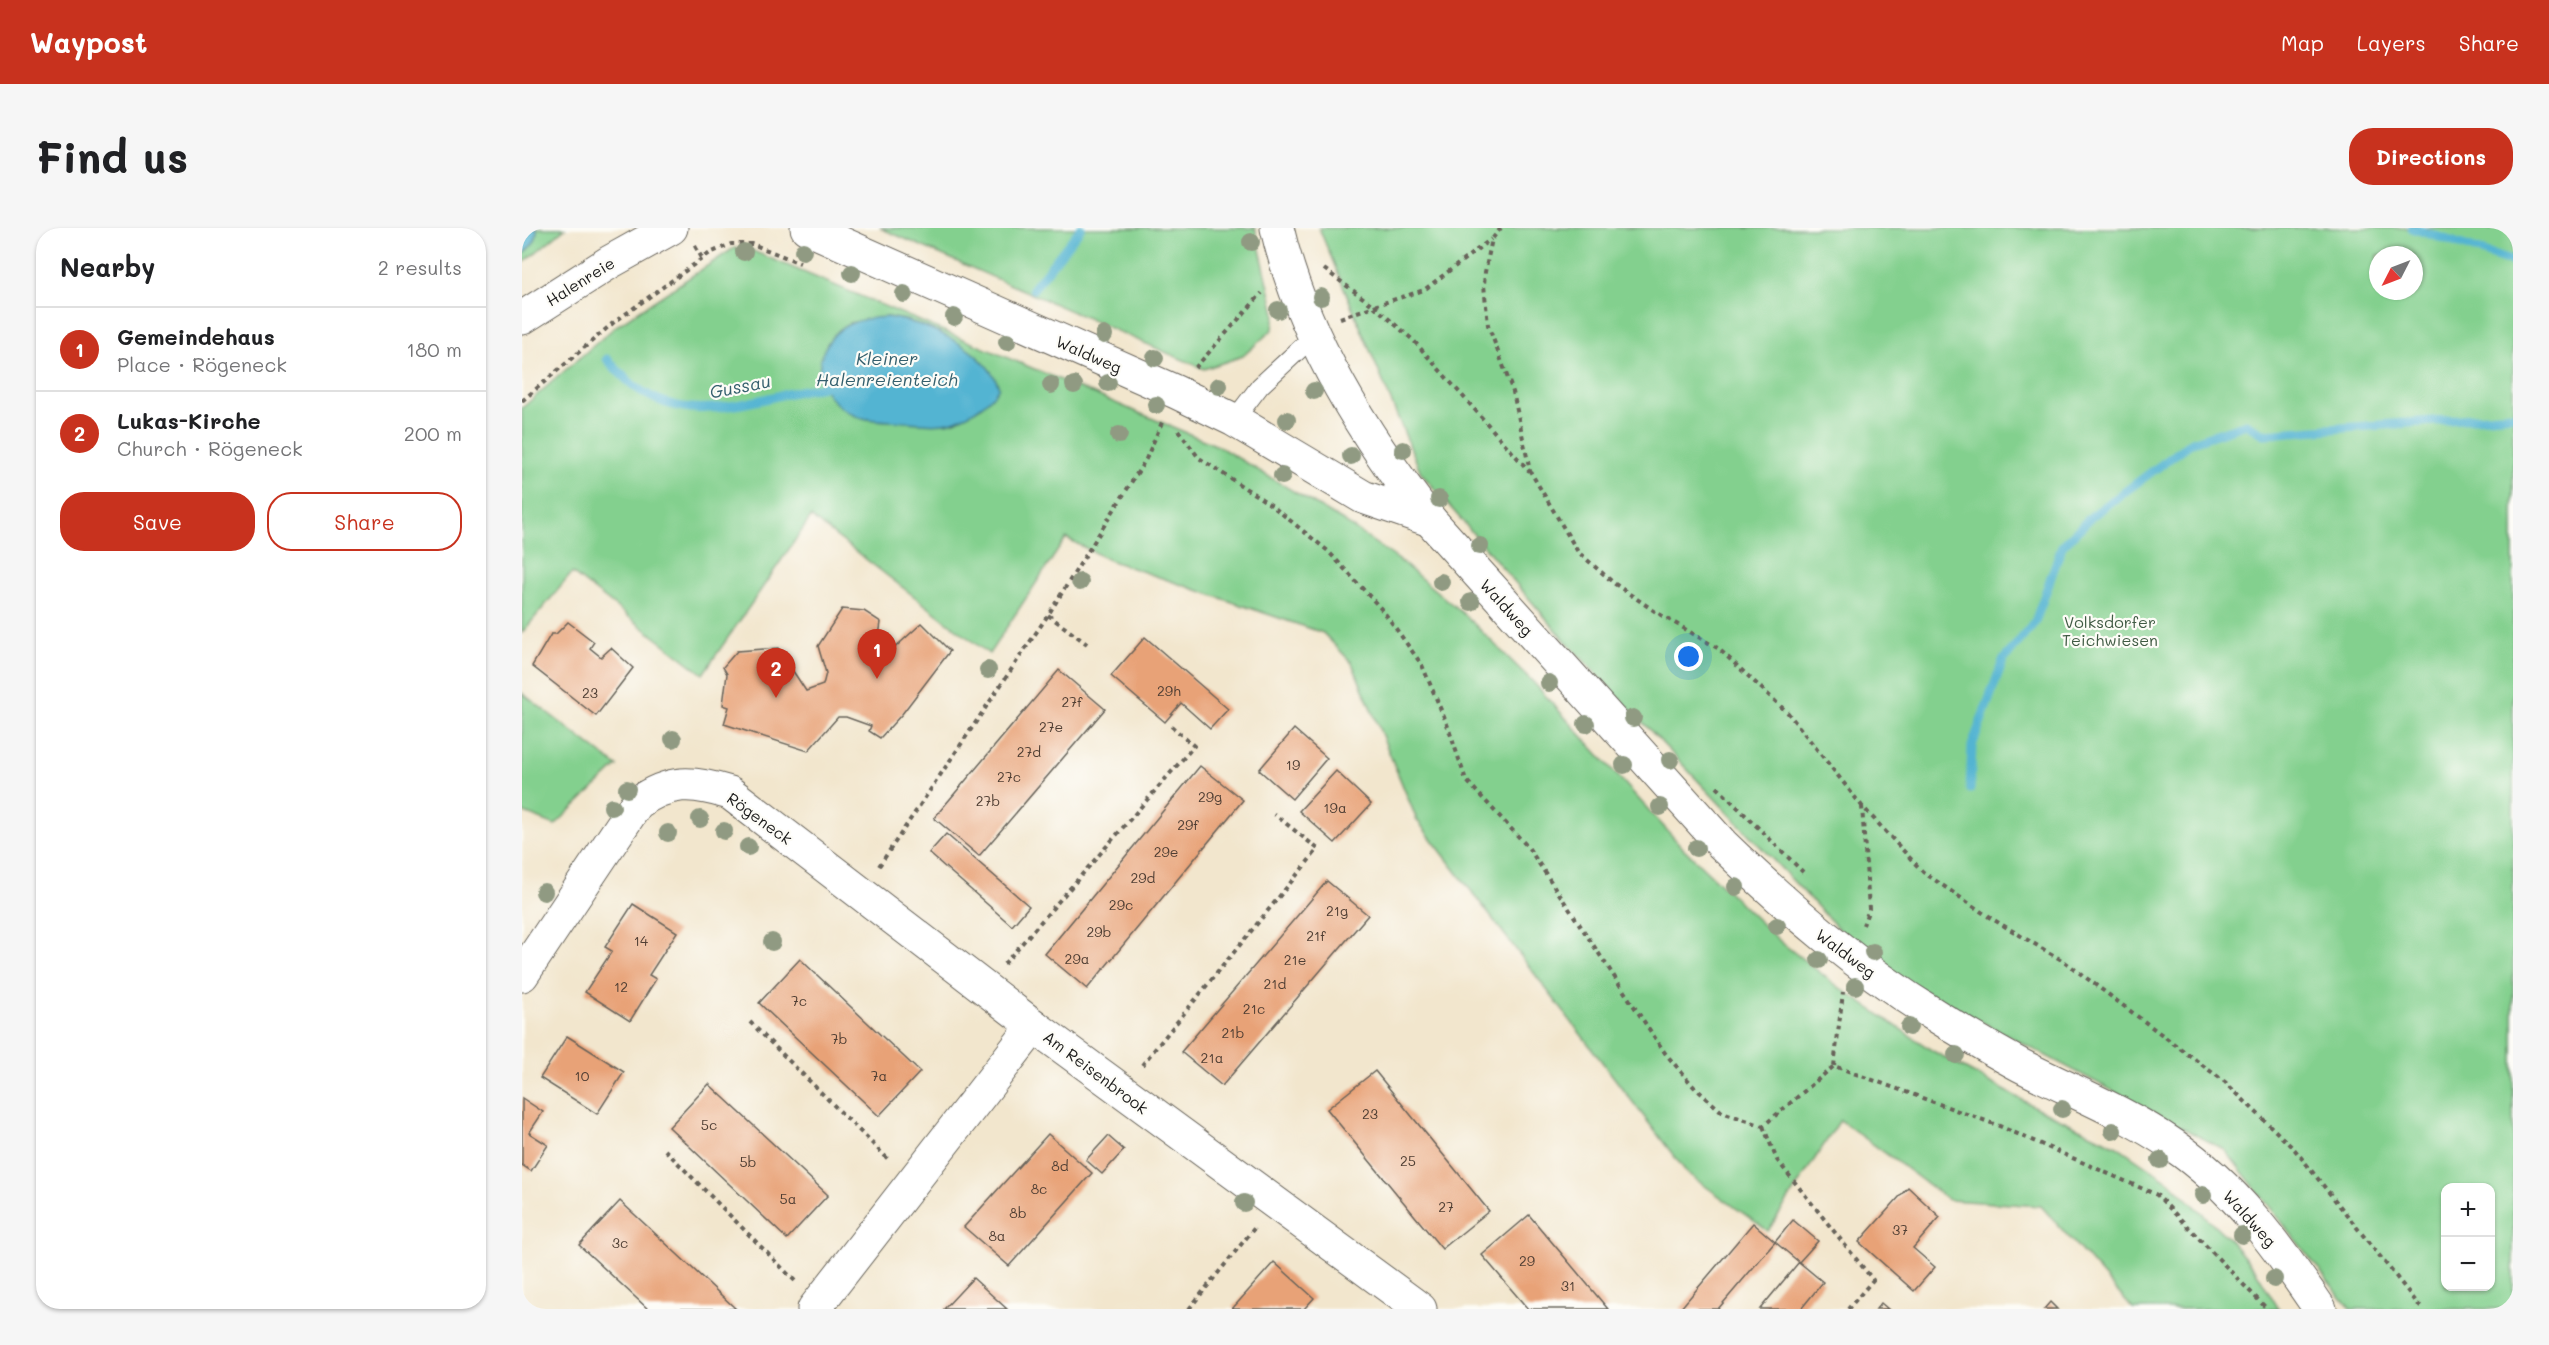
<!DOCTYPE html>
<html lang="en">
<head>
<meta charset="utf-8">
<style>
  :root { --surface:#fff; --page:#f6f6f6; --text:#202124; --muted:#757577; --line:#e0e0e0; --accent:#c8321e }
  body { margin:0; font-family:Mali,sans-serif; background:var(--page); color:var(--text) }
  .controls { position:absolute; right:18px; bottom:18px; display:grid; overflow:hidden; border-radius:12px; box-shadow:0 2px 4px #0004 }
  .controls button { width:54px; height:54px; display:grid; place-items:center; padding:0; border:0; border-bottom:2px solid var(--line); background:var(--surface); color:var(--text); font:30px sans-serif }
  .compass { position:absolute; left:1847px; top:18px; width:54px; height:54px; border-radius:50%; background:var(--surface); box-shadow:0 2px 4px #0004; rotate:228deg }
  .you { position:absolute; left:1167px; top:429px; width:21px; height:21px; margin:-15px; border:4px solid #fff; border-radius:50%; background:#1a73e8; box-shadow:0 0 0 9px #1a73e833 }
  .badge { display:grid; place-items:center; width:39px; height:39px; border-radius:50%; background:var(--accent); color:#fff; font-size:20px; font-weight:700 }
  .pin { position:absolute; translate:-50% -50px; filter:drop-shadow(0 2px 3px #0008) }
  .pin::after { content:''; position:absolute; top:32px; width:21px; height:18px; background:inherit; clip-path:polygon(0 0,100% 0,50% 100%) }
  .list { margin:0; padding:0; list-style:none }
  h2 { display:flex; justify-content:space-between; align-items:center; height:78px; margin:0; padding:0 24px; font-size:26px }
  h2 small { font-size:20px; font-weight:400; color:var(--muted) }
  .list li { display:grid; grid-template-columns:39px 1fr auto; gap:18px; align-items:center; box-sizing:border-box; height:84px; padding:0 24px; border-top:2px solid var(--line) }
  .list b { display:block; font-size:22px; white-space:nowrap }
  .list p { margin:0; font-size:20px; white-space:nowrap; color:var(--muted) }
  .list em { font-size:20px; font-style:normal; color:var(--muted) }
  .actions { display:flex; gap:12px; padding:18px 24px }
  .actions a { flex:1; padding:14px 0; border:2px solid var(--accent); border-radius:24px; text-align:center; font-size:21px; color:var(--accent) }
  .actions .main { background:var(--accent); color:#fff }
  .map { position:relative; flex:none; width:1991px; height:1081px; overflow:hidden; border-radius:24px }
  header { display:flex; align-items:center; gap:36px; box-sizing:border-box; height:84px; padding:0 30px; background:var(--accent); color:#fff }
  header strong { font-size:28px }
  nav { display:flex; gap:33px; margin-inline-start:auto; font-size:21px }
  .intro { display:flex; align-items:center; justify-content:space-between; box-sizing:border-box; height:144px; padding:0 36px }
  h1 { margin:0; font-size:42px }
  .button { padding:15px 27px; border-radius:24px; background:var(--accent); color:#fff; font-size:21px; font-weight:700 }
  main { display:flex; gap:36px; padding:0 36px }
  aside { flex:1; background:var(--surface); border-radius:24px; box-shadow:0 2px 4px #0004 }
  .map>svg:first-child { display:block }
  .green { fill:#83d08e; stroke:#507655; stroke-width:1.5; fill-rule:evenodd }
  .water { fill:#53b4d2; stroke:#386877; stroke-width:1.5 }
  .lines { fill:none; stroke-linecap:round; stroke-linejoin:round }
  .stream { stroke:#53b4d2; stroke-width:9 }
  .building { fill:#e8a277 }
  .service-casing { stroke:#67635a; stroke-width:20 }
  .minor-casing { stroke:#67635a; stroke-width:35 }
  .secondary-casing { stroke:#67635a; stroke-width:35 }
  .path { stroke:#67635a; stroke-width:4; stroke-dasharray:4.5 4.5; stroke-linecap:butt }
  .service { stroke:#fff; stroke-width:18 }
  .minor { stroke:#fff; stroke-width:33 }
  .secondary { stroke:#fff; stroke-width:33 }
  .tree { fill:#909a82 }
  .labels { text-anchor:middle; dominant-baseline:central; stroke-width:4.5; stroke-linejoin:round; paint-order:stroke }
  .number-label { font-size:14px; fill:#4f3e33 }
  .street-label { font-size:16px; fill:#1c1c1c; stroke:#fdfcf7 }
  .park-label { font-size:16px; fill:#405b44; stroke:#fdfcf7 }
  .water-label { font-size:18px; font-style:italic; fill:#35606e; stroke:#fdfcf7 }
</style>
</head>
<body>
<header>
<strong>Waypost</strong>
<nav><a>Map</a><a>Layers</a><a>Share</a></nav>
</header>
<div class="intro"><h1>Find us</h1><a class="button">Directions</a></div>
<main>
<aside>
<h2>Nearby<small>2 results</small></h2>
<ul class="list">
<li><span class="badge">1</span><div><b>Gemeindehaus</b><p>Place · Rögeneck</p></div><em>180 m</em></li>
<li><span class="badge">2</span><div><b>Lukas-Kirche</b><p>Church · Rögeneck</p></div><em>200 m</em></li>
</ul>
<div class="actions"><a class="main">Save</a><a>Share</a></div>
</aside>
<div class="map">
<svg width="1991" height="1081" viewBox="0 0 1991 1081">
  <rect width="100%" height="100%" fill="#fdfcf7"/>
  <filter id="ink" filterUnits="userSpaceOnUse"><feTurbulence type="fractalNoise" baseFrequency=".0167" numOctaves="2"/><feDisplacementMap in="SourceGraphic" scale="12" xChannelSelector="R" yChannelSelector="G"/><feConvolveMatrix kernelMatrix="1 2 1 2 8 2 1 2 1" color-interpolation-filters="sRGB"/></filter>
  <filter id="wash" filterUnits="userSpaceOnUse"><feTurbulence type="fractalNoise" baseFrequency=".008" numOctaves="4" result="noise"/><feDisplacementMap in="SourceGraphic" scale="24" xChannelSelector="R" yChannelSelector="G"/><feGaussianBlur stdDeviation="1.35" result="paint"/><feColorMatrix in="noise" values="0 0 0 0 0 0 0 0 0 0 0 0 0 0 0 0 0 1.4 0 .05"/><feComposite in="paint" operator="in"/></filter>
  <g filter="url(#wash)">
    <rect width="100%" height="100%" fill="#f2e6cd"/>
    <g class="green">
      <polygon points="0,0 43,0 0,36"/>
      <polygon points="358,0 733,0 753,85 751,101 721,128 682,141"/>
      <path d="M797 0H1991V1081H1828L1703 922 1350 736 1047 417 899 245ZM1856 27H1892V63H1856ZM1924 960H1968V1058H1924Z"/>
      <path d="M212 20 231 23 696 218 821 293 877 332 944 388 1012 455 1161 620 1260 715 1318 760 1411 823 1513 879 1595 918 1649 955 1707 1011 1734 1043 1757 1081H1611L1519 978 1427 972 1318 892 1246 1003 1165 945 895 592 830 435 801 405 587 332 544 310 467 426 289 289 181 446 50 345 0 405V180L94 98ZM366 89 384 92 418 104 459 179 433 193 421 195 335 189 327 95Z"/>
      <polygon points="0,465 95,538 33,597 0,584"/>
    </g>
    <g class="water">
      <path d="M0 0H15C16 13 9 18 0 27Z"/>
      <path d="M366 89C405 95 463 120 477 159 469 174 450 186 434 192 420 198 399 195 384 194 369 192 347 194 334 188 306 175 289 151 302 122 314 95 338 90 366 89Z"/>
    </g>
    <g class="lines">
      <g class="stream">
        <polyline points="1890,0 1991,34"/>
        <polyline points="511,61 559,0"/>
        <path d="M85 131C93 140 102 150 111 157 170 204 236 167 301 159"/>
        <polyline points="1448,561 1450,518 1481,433 1513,394 1540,318 1570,288 1670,214 1724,196 1742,206 1991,187"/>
      </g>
    </g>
    <g id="blocks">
      <g class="building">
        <polygon points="320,381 342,383 359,394 354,430 358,433 400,395 428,423 380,486 358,510 347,503 349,498 324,489 316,489 286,523 202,496 207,479 201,477 205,446 201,439 215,423 256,420 284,463 301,457 304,445 296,418"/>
        <polygon points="46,394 72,414 68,420 79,429 89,420 111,440 74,488 10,438 29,406 34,406"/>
        <polygon points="623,409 706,481 688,501 659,475 643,494 589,448"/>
        <polygon points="537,442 583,481 457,628 412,590"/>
        <polygon points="772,501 805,530 770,571 737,542"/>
        <polygon points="678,538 721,572 565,761 523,726"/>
        <polygon points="814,543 849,576 813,615 777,583"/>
        <polygon points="424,606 507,678 490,698 407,625"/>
        <polygon points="805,653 846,687 700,858 659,824"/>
        <polygon points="111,676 155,704 127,747 134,751 108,793 63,764 90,723 83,719"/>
        <polygon points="278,731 398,844 357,888 237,775"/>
        <polygon points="45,808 102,844 75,886 18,850"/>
        <polygon points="853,843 967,983 920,1021 805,881"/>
        <polygon points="187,856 306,967 265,1011 147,899"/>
        <polygon points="0,870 21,884 7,905 26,917 9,943 0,937"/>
        <polygon points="526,906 570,945 487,1038 442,999"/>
        <polygon points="586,908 602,922 580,946 564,932"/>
        <polygon points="1386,959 1418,989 1391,1020 1413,1039 1392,1063 1337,1014"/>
        <polygon points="98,973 139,1011 214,1081 126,1081 57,1017"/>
        <polygon points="1007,987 1050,1038 1086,1081 1006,1081 960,1027"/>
        <polygon points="1271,992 1296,1013 1277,1034 1253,1014"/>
        <polygon points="1231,995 1253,1014 1196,1081 1158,1081"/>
        <polygon points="752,1034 792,1070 782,1081 710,1081"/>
        <polygon points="1277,1034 1301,1054 1279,1081 1238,1081"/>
        <polygon points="451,1050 485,1081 422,1081"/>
        <polygon points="1528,1074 1535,1081 1522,1081"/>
        <polygon points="1359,1075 1366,1081 1354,1081"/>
      </g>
    </g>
  </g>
  <g filter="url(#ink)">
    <use href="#blocks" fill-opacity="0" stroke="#67635a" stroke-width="1.5"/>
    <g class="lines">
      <defs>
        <polyline id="service" points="712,192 738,158 794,106"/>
        <g id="minor">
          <path d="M0 747 115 575C148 552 170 553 208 565L512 798"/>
          <polyline points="292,1081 512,798 898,1081"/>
        </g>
        <g id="secondary">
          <polyline points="285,0 654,164 712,192 841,269 908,292"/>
          <path d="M755 0C779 105 842 208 908 292L1200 616C1267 681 1336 740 1416 789 1442 805 1470 822 1498 837 1549 863 1603 884 1651 917 1713 959 1756 1019 1798 1081"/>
          <polyline points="0,90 88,34 149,0"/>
        </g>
      </defs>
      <use href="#service" class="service-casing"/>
      <use href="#minor" class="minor-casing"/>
      <use href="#secondary" class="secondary-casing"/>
      <g class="path">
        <polyline points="979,0 970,11 963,44 962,57 966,97 991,164 1008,243 1056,324 1093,356 1134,384 1197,421 1266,485 1340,578 1401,644 1467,689 1543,734 1703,854 1773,922 1900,1081"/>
        <polyline points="173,18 180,30"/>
        <polyline points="802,41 852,78 902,62 969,11"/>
        <polyline points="818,90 852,78 892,113 1007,243"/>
        <polyline points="673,140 740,65"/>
        <polyline points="0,173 91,95 188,25 209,16 230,16 278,35"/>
        <polyline points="656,202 677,230 749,277 806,323 862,384 900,437 925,496 944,552 1006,619 1143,825 1172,859 1200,884 1241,898 1312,838 1475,897 1635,967 1745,1081"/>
        <polyline points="526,387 565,416"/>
        <polyline points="1195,559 1281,644"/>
        <polyline points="1340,578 1347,681 1341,697"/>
        <polyline points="357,638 526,387 624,231 641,192"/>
        <polyline points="482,736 672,518 648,497"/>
        <polyline points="228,794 368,933"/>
        <polyline points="620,837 796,621 752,586"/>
        <polyline points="1312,838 1321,764"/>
        <polyline points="1241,898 1255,932 1351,1052 1326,1081"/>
        <polyline points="143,922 274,1054"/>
        <polyline points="667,1081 734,998"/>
      </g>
      <use href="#service" class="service"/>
      <use href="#minor" class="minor"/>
      <use href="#secondary" class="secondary"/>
    </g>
    <g class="tree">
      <circle cx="729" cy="14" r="9"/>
      <circle cx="281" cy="23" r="9"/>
      <circle cx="222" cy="24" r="9"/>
      <circle cx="330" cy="45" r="9"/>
      <circle cx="382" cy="66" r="9"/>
      <circle cx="799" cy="69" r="9"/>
      <circle cx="756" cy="82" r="9"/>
      <circle cx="432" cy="89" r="9"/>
      <circle cx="582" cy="107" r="9"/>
      <circle cx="485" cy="114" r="9"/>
      <circle cx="633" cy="130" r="9"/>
      <circle cx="586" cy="155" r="9"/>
      <circle cx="529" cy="157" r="9"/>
      <circle cx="552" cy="157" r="9"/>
      <circle cx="697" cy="158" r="9"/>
      <circle cx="792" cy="163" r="9"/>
      <circle cx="634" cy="177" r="9"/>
      <circle cx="765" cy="192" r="9"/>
      <circle cx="597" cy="207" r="9"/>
      <circle cx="881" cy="222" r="9"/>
      <circle cx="829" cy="228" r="9"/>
      <circle cx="760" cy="248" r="9"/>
      <circle cx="917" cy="271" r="9"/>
      <circle cx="958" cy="318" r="9"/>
      <circle cx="558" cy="354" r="9"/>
      <circle cx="919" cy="354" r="9"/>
      <circle cx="949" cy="374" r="9"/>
      <circle cx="466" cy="442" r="9"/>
      <circle cx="1027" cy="455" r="9"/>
      <circle cx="1111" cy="490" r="9"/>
      <circle cx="1064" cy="496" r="9"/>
      <circle cx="151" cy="511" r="9"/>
      <circle cx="1148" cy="532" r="9"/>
      <circle cx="1102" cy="537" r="9"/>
      <circle cx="105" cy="561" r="9"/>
      <circle cx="90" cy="579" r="9"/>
      <circle cx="1138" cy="579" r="9"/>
      <circle cx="178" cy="591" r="9"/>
      <circle cx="202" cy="603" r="9"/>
      <circle cx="146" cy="605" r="9"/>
      <circle cx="226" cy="619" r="9"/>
      <circle cx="1174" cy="620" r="9"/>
      <circle cx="1214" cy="659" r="9"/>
      <circle cx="22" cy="664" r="9"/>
      <circle cx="1255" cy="698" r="9"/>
      <circle cx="250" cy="714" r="9"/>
      <circle cx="1351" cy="724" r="9"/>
      <circle cx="1297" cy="732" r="9"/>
      <circle cx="1333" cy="758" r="9"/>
      <circle cx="1387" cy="799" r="9"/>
      <circle cx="1434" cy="827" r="9"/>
      <circle cx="1540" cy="881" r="9"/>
      <circle cx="1591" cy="903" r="9"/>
      <circle cx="1638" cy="932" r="9"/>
      <circle cx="1681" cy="967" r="9"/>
      <circle cx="722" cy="975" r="9"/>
      <circle cx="1720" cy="1007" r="9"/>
      <circle cx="1752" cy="1051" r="9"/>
    </g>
  </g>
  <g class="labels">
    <g class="number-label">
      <text x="647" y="462">29h</text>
      <text x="68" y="464">23</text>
      <text x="550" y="473">27f</text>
      <text x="529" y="498">27e</text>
      <text x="507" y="523">27d</text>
      <text x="771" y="536">19</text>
      <text x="487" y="548">27c</text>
      <text x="688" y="568">29g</text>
      <text x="466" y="572">27b</text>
      <text x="813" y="579">19a</text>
      <text x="666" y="596">29f</text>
      <text x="644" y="623">29e</text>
      <text x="621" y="649">29d</text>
      <text x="599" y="676">29c</text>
      <text x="815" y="682">21g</text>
      <text x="577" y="703">29b</text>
      <text x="794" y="707">21f</text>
      <text x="119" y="712">14</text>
      <text x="555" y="730">29a</text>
      <text x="773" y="731">21e</text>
      <text x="753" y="755">21d</text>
      <text x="99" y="758">12</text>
      <text x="277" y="772">7c</text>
      <text x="732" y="780">21c</text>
      <text x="711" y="804">21b</text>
      <text x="317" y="810">7b</text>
      <text x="690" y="829">21a</text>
      <text x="60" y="847">10</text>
      <text x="357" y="847">7a</text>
      <text x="848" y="885">23</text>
      <text x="187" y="896">5c</text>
      <text x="886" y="932">25</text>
      <text x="226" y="933">5b</text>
      <text x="538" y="937">8d</text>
      <text x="517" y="960">8c</text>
      <text x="266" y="970">5a</text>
      <text x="924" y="978">27</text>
      <text x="496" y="984">8b</text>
      <text x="1378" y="1001">37</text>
      <text x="475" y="1007">8a</text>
      <text x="98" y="1014">3c</text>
      <text x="1005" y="1032">29</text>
      <text x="1046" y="1057">31</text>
    </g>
    <g class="street-label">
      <text transform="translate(58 53) rotate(-32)">Halenreie</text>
      <text transform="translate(567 126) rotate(24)">Waldweg</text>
      <text transform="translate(985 379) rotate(48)">Waldweg</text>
      <text transform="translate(238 590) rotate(36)">Rögeneck</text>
      <text transform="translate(1324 725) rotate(37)">Waldweg</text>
      <text transform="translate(574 844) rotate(37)">Am Reisenbrook</text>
      <text transform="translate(1728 990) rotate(48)">Waldweg</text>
    </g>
    <g class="park-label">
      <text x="1588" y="393">Volksdorfer<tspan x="1588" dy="18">Teichwiesen</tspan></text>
    </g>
    <g class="water-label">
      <text x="365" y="130">Kleiner<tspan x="365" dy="21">Halenreienteich</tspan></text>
      <text transform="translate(218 158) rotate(-11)">Gussau</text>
    </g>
  </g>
</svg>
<div class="controls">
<button>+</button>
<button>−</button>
</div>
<svg class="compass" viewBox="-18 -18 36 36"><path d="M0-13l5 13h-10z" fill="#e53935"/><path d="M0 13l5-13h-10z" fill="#757577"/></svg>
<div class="you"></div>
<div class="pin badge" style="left:355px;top:451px">1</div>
<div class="pin badge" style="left:254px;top:470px">2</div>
</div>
</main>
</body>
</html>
